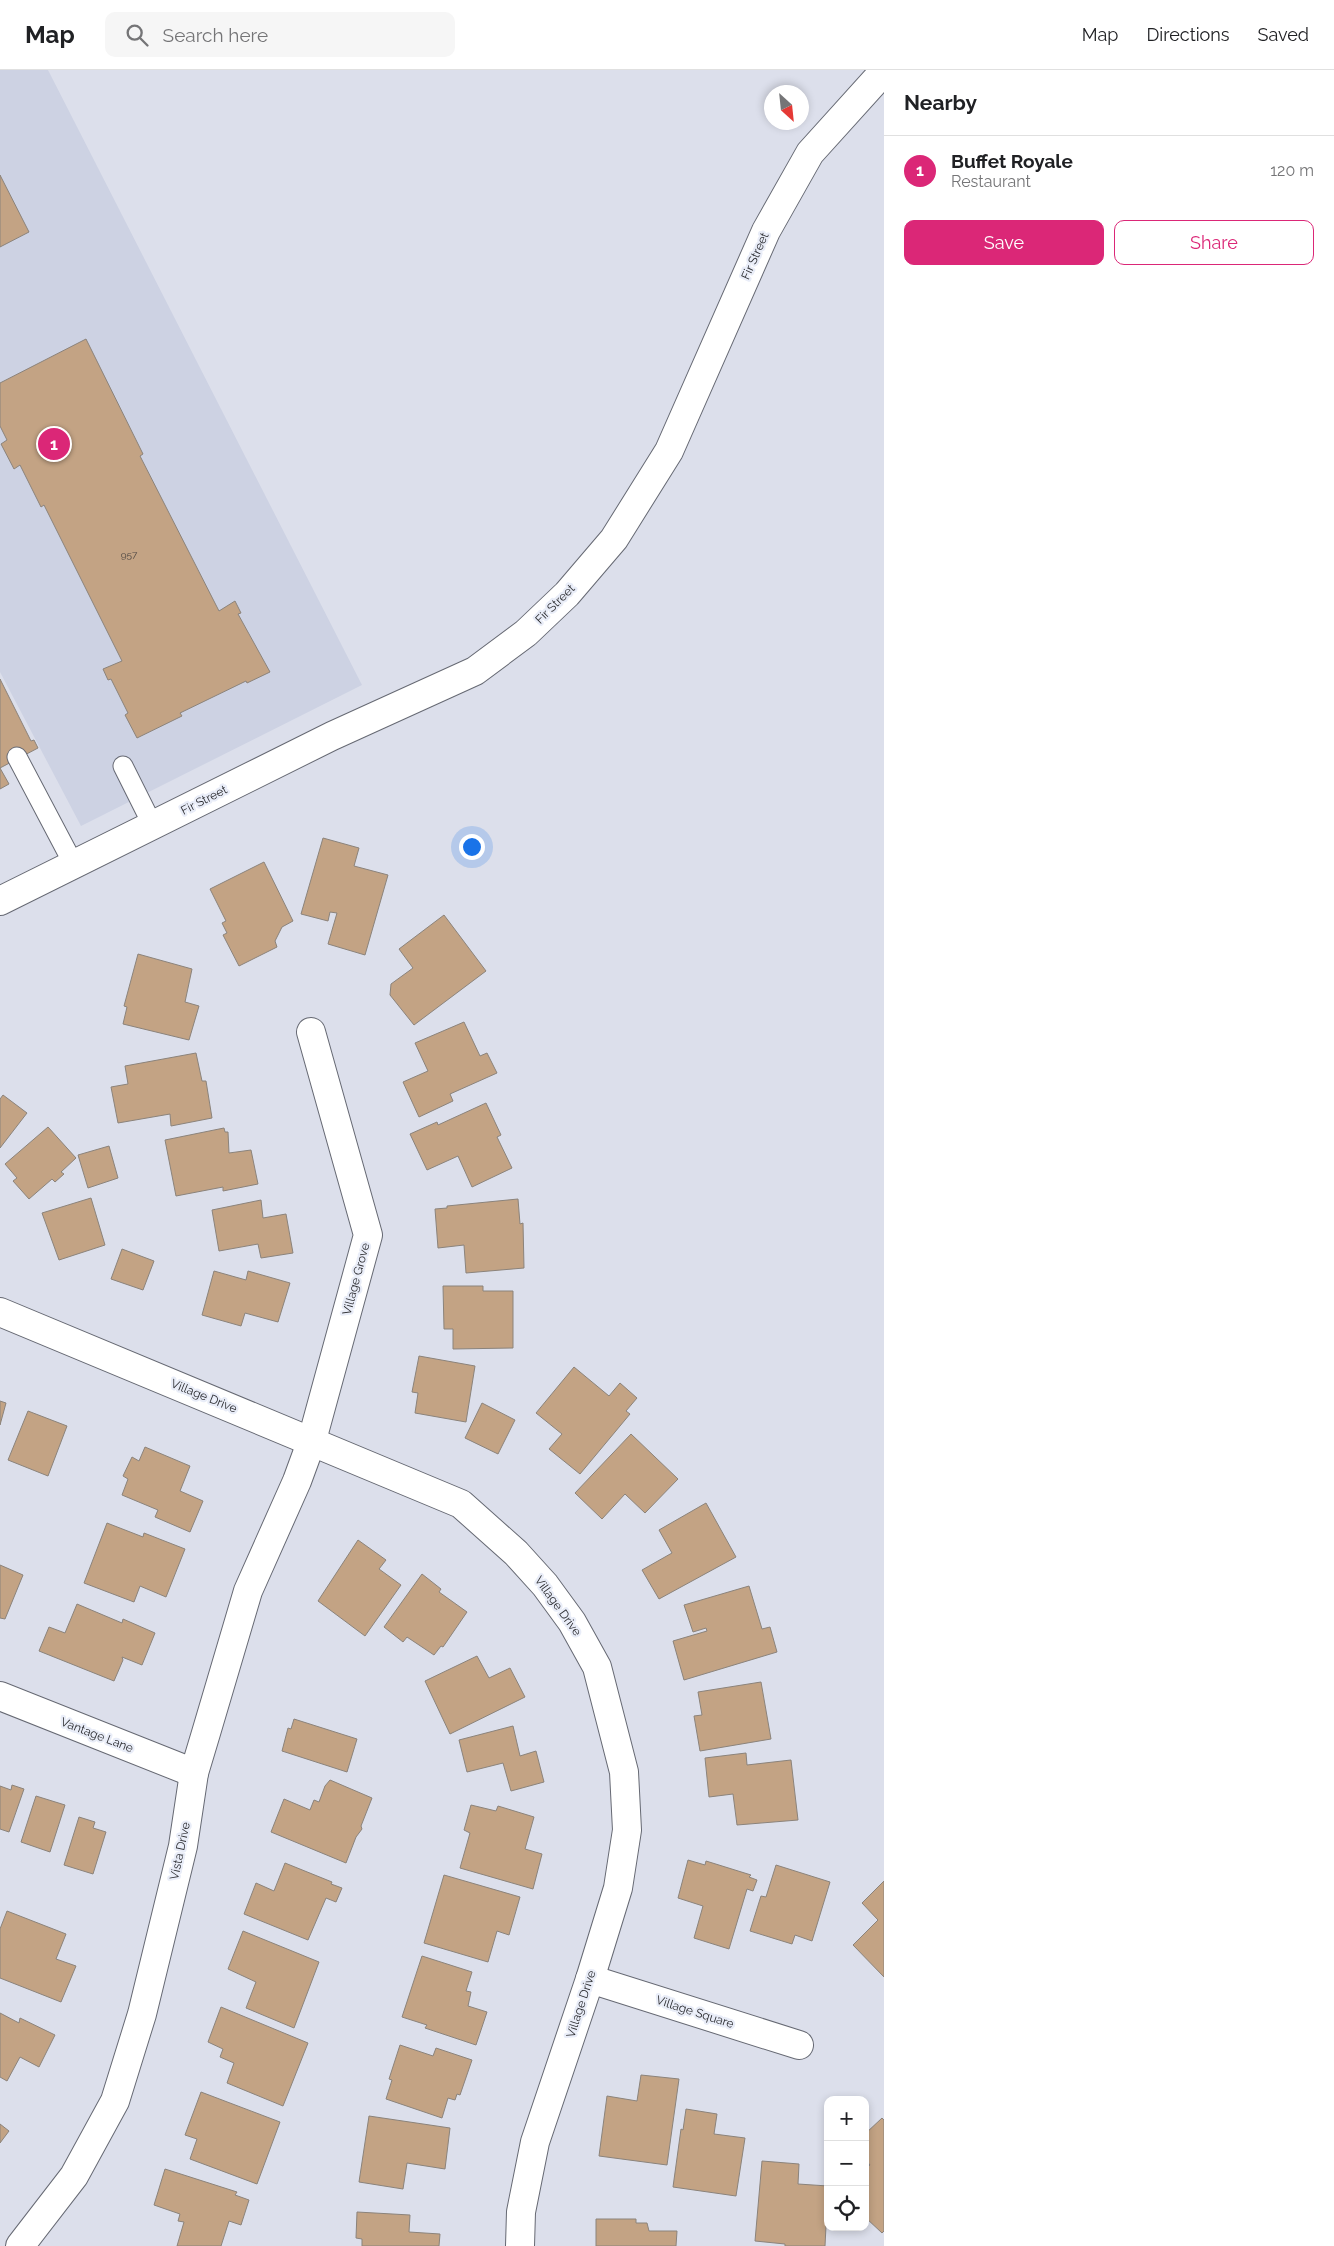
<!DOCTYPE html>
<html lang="en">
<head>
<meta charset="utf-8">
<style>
  :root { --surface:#fff; --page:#f6f6f6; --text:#202124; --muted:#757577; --line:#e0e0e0; --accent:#db2777 }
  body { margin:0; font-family:Raleway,sans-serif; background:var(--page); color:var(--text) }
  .controls { position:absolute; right:15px; bottom:15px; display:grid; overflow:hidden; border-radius:10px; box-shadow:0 2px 8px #0003 }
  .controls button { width:45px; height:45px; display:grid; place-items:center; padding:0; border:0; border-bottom:1px solid var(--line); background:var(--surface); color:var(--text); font:25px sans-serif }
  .compass { position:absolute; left:764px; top:15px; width:45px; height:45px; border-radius:50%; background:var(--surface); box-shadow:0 2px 8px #0003; rotate:153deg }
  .you { position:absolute; left:471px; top:776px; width:18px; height:18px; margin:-12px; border:4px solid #fff; border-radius:50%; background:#1a73e8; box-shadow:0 0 0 8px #1a73e833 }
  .badge { display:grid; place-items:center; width:32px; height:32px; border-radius:50%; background:var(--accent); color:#fff; font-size:16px; font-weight:700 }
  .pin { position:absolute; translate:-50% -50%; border:2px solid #fff; box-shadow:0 1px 5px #0006 }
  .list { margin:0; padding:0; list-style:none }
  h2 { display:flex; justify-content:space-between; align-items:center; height:65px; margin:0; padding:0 20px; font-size:21px }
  h2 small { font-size:16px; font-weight:400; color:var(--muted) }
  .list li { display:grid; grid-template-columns:32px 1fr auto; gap:15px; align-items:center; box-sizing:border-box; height:70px; padding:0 20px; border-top:1px solid var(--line) }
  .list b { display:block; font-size:19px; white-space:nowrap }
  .list p { margin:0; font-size:16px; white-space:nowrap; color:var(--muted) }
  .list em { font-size:16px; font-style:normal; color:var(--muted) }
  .actions { display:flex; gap:10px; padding:15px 20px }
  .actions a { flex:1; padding:11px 0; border:1px solid var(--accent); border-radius:10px; text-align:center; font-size:18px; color:var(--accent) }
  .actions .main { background:var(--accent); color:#fff }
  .icon { flex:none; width:28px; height:28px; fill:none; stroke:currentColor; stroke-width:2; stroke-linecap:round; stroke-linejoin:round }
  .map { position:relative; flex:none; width:884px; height:2176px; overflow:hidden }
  header { display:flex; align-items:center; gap:30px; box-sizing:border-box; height:70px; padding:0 25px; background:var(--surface); border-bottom:1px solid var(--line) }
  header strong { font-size:24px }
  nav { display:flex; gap:28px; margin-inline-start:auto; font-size:18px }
  .search { width:350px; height:45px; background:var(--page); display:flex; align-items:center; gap:12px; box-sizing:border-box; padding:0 18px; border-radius:10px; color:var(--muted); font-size:19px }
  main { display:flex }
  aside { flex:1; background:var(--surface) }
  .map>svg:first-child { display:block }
  .built { fill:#cdd2e3 }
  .building { fill:#c3a384; stroke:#8b837b }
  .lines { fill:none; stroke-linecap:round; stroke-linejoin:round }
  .service-casing { stroke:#666973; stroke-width:21 }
  .minor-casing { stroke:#666973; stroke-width:30 }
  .service { stroke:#fff; stroke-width:19 }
  .minor { stroke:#fff; stroke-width:28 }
  .labels { text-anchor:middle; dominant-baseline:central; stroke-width:4.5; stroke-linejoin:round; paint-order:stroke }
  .number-label { font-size:10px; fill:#504944 }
  .street-label { font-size:12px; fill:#2a2b2f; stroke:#e9edf8 }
</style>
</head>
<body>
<header>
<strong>Map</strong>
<div class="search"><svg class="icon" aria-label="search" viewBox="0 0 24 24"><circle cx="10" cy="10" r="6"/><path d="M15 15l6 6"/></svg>Search here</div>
<nav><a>Map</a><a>Directions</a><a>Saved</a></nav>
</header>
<main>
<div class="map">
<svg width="884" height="2176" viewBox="0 0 884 2176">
  <rect width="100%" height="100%" fill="#dcdfeb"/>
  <polygon class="built" points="0,0 48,0 362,615 81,756 0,602"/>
  <g class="building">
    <polygon points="0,105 29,162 0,177"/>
    <polygon points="86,269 143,384 140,386 219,541 235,531 241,543 238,544 270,602 247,613 246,611 180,643 182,646 137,668 125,645 128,643 111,609 108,610 103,599 122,591 44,435 41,437 20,395 14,399 1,374 7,370 0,356 0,313"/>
    <polygon points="0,609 31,671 34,670 38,678 0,698 9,714 0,719"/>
    <polygon points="323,768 359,778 354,796 388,805 365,885 328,874 337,843 330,842 328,851 301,844"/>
    <polygon points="264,792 293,851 282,857 275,871 277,877 239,896 223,865 227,863 222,853 226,851 210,819"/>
    <polygon points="444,845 486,901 414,955 390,925 391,914 413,898 399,879"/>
    <polygon points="138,884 192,899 185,932 199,936 189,970 123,954 127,937 124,936"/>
    <polygon points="464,952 480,986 487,983 497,1003 450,1024 453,1031 419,1047 403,1012 428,1001 415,973"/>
    <polygon points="196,983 202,1011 206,1011 212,1048 171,1056 170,1044 118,1053 111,1017 128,1014 125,996"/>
    <polygon points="3,1025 27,1043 0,1078 0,1029"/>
    <polygon points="486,1033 501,1065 497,1067 512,1098 472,1117 458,1086 427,1100 410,1064 437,1052 438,1055"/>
    <polygon points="48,1057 76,1088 61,1102 64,1104 55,1112 52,1109 29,1129 13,1111 17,1108 5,1094"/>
    <polygon points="224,1058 225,1062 228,1062 229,1083 251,1080 258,1114 223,1121 223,1117 176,1126 165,1070"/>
    <polygon points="109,1076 118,1108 88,1118 78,1085"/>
    <polygon points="91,1128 105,1175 59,1190 42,1143"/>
    <polygon points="518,1129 520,1154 523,1153 524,1198 466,1203 464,1175 438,1178 435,1139 447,1138 447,1136"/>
    <polygon points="261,1130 263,1148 286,1144 293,1183 261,1188 258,1174 219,1181 212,1140"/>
    <polygon points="122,1179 154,1191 143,1220 111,1209"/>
    <polygon points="214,1201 246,1210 248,1201 290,1213 278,1252 245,1243 241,1256 202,1245"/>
    <polygon points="443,1216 483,1216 483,1221 513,1221 513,1278 453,1279 453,1259 444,1259"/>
    <polygon points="419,1286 475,1296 466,1352 415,1343 418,1323 412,1322"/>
    <polygon points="574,1297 609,1326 620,1313 637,1328 626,1341 630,1344 580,1404 549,1379 562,1364 536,1343"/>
    <polygon points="0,1331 6,1333 0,1355"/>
    <polygon points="482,1333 515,1350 498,1384 465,1368"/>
    <polygon points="28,1341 67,1356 48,1406 8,1390"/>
    <polygon points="631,1364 678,1409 645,1443 625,1424 602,1449 575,1423"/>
    <polygon points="145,1377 190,1396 180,1421 203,1431 190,1462 155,1447 158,1440 122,1425 128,1409 123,1406 132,1387 139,1391"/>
    <polygon points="706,1433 736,1487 659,1529 642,1500 672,1483 659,1460"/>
    <polygon points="107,1453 143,1467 144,1463 185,1479 166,1527 140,1516 134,1532 84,1513"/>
    <polygon points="358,1470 386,1490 379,1499 401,1515 365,1566 318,1531"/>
    <polygon points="0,1495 23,1505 5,1549 0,1548"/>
    <polygon points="422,1504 441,1519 439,1522 467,1542 443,1577 441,1576 434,1585 407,1567 403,1572 384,1557"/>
    <polygon points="749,1516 762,1559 770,1557 777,1582 684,1610 673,1571 707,1561 706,1558 693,1562 684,1535"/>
    <polygon points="77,1534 122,1553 123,1549 155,1563 142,1595 122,1587 123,1590 114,1611 39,1581 49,1557 65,1563"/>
    <polygon points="477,1586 489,1608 510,1598 525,1627 450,1664 425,1611"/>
    <polygon points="761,1612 771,1669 700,1681 694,1646 702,1645 698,1622"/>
    <polygon points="294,1649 357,1669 347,1702 282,1681 288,1658 291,1659"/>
    <polygon points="513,1656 520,1686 536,1681 544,1712 511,1721 503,1693 467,1702 459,1670"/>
    <polygon points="746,1683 747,1695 791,1690 798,1750 737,1755 733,1724 709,1727 705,1688"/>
    <polygon points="330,1710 372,1728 361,1756 362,1759 356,1767 346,1793 271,1762 284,1729 310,1740 314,1730 319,1732 325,1716"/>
    <polygon points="12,1715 24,1719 9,1762 0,1759 0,1716 11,1720"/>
    <polygon points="36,1726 65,1735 50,1782 21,1772"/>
    <polygon points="471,1735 496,1741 498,1736 534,1747 525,1779 542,1784 533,1819 460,1798 470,1763 464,1760"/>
    <polygon points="79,1747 95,1752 93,1758 106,1762 93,1804 64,1795"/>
    <polygon points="688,1790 705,1795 706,1791 751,1805 749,1807 757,1810 753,1821 747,1819 729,1879 694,1868 703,1836 678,1828"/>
    <polygon points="285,1793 332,1812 331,1814 342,1818 336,1832 326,1828 308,1870 244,1844 256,1813 274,1821"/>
    <polygon points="776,1795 830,1812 812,1871 795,1865 792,1874 750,1861 761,1826 766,1827"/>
    <polygon points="444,1805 520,1827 509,1865 497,1861 488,1892 424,1873"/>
    <polygon points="884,1811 884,1907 853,1875 878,1850 862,1833"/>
    <polygon points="7,1841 66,1864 56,1889 76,1896 61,1932 0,1908 0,1859"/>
    <polygon points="243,1861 319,1892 294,1958 246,1938 256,1912 228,1899"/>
    <polygon points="422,1886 472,1902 466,1921 471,1922 468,1936 487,1942 476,1975 425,1958 427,1955 402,1947"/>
    <polygon points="221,1937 308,1973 283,2036 227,2013 234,1993 220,1987 223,1979 208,1972"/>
    <polygon points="0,1943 19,1953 20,1948 55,1965 39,1997 20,1987 7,2011 0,2007"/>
    <polygon points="400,1975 433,1986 436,1978 472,1990 460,2025 457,2024 455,2030 448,2028 442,2048 386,2029 392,2010 389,2009"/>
    <polygon points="641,2005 679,2009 667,2095 599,2086 607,2026 637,2031"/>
    <polygon points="201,2022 280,2052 257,2114 190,2089 197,2069 185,2065"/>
    <polygon points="686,2039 717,2044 714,2064 745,2068 736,2126 673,2117 681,2059 683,2060"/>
    <polygon points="369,2046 450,2058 445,2099 407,2093 403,2119 359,2112"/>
    <polygon points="882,2048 884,2050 884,2161 882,2163 865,2147 865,2099 870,2095 865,2089 865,2064"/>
    <polygon points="0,2054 9,2061 0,2073"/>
    <polygon points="762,2091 799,2094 798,2114 828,2116 825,2176 785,2176 785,2174 755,2171"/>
    <polygon points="165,2099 237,2122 235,2125 249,2130 241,2155 229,2151 221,2176 177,2176 184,2152 178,2151 180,2144 154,2135"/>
    <polygon points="357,2142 410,2145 409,2162 440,2164 439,2176 362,2176 362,2169 356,2168"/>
    <polygon points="596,2149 636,2149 636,2153 647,2153 649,2161 677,2161 676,2176 596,2176"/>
  </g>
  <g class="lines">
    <defs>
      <g id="service">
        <polyline points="17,687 74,795"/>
        <polyline points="123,696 153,756"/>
      </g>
      <g id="minor">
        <polyline points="0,831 332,666 475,601 526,563 567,524 614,469 669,381 766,161 810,83 884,1"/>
        <polyline points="0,1242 461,1434 516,1483 545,1515 572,1552 597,1597 624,1702 627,1760 618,1818 590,1909 535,2072 521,2142 520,2176"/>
        <polyline points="0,1626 194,1703"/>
        <polyline points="590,1909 799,1975"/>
        <polyline points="20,2176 74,2106 115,2031 142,1944 183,1776 194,1703 206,1663 248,1521 297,1411 312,1370 368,1165 311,962"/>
      </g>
    </defs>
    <use href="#service" class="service-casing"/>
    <use href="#minor" class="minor-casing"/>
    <use href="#service" class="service"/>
    <use href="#minor" class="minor"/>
  </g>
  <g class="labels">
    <g class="number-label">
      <text x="129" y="484">957</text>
    </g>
    <g class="street-label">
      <text transform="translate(755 186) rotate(-66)">Fir Street</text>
      <text transform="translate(555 534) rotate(-45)">Fir Street</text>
      <text transform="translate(204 730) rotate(-27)">Fir Street</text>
      <text transform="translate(356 1209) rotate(-75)">Village Grove</text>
      <text transform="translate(204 1326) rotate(22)">Village Drive</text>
      <text transform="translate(558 1536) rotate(54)">Village Drive</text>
      <text transform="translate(97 1665) rotate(21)">Vantage Lane</text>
      <text transform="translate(180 1781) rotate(-78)">Vista Drive</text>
      <text transform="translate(581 1934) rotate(-72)">Village Drive</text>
      <text transform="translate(695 1942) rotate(18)">Village Square</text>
    </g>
  </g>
</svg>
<div class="controls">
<button>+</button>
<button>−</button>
<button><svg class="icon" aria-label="locate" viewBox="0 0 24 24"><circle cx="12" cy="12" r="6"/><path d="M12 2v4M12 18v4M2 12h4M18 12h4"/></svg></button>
</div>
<svg class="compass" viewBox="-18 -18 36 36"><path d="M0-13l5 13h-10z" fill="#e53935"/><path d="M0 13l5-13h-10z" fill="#757577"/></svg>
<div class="you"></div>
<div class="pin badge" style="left:54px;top:374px">1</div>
</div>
<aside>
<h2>Nearby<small></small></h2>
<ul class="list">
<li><span class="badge">1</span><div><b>Buffet Royale</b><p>Restaurant</p></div><em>120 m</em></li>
</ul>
<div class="actions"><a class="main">Save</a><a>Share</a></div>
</aside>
</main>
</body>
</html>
